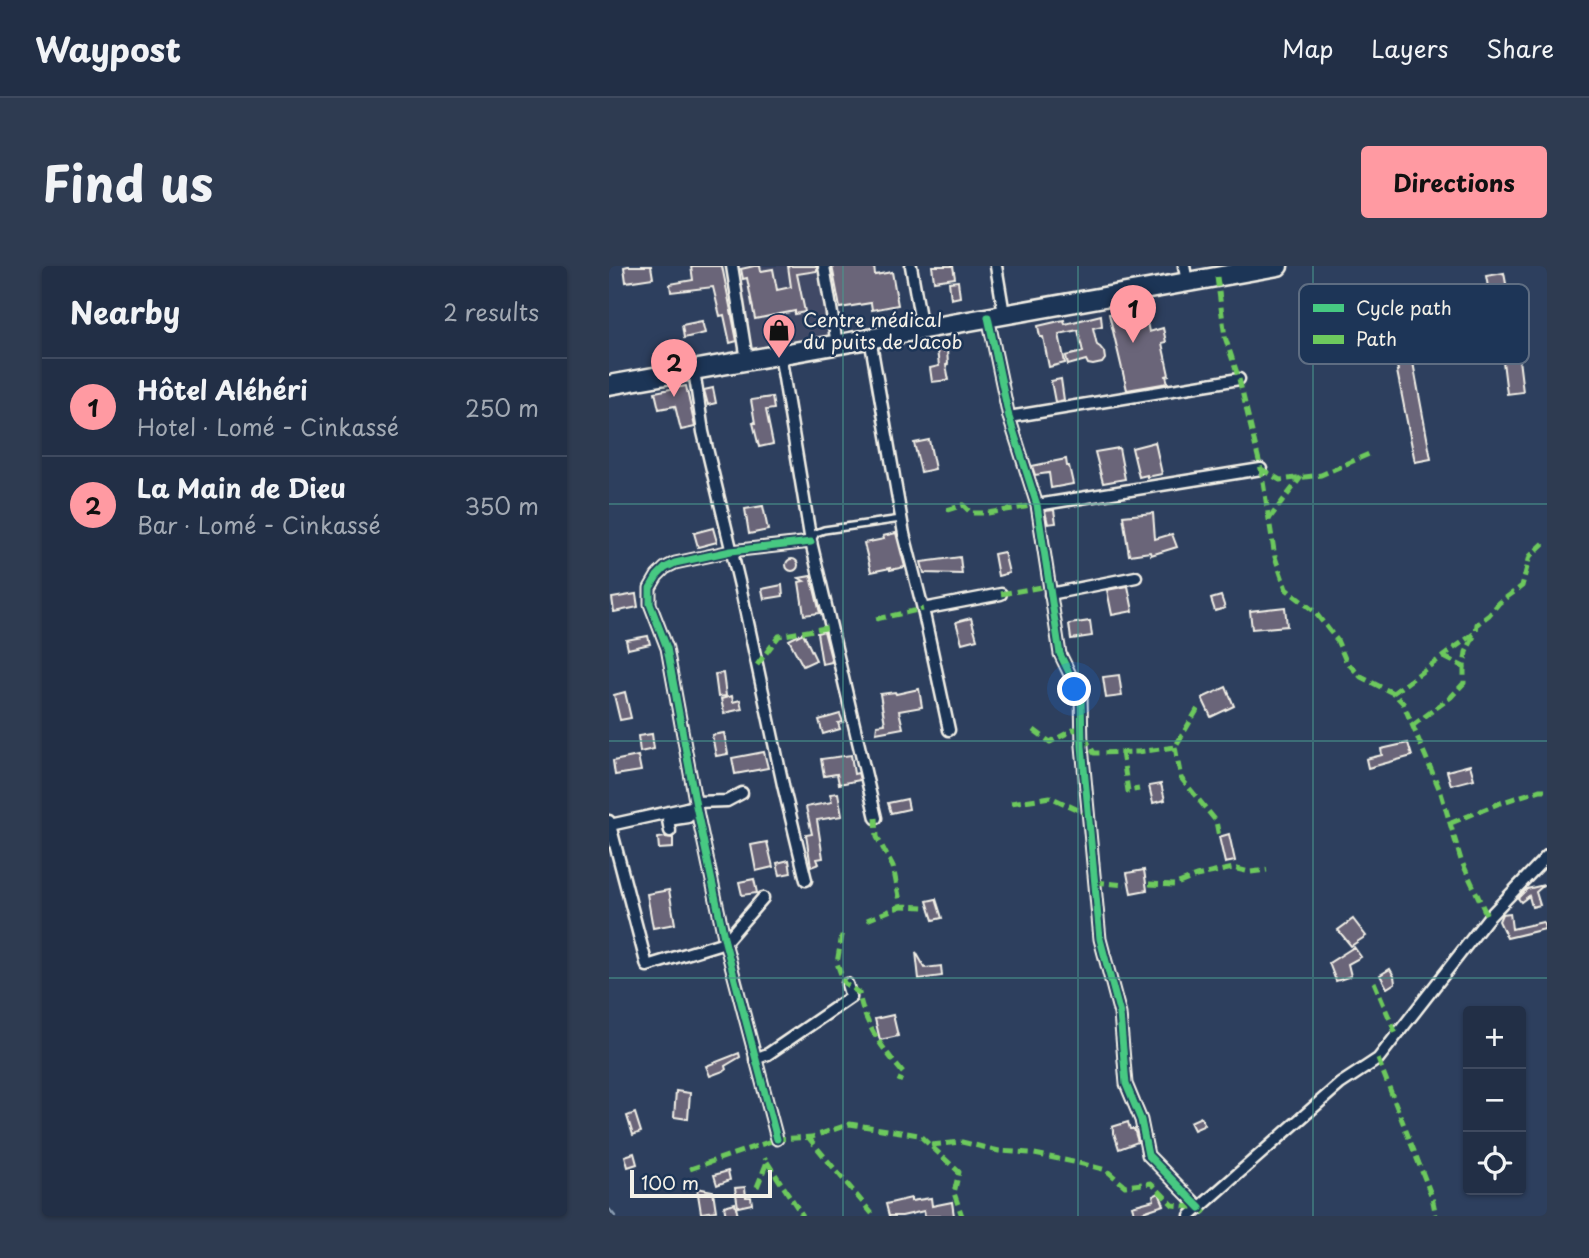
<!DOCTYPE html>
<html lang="en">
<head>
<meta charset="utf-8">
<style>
  :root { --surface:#222f46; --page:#2e3b51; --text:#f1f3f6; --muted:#a2a9b3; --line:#3f4a5f; --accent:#ff9aa2 }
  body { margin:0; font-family:"Playpen Sans",sans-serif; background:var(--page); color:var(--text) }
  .controls { position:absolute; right:21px; bottom:21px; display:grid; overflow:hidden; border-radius:7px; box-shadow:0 2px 5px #0004 }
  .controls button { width:63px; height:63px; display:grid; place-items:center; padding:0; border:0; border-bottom:2px solid var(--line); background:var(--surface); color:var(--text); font:35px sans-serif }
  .scale { position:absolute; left:21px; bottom:18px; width:142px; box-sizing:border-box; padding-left:7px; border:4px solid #f4f1e8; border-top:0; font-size:19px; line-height:24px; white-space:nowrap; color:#f4f1e8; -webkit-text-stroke:5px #1d3557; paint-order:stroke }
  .you { position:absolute; left:466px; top:424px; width:24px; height:24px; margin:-18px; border:5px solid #fff; border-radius:50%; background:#1a73e8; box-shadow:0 0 0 10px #1a73e833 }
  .badge { display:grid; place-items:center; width:46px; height:46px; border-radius:50%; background:var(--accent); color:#111; font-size:23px; font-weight:700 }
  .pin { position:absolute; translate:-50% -58px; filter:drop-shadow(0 2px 4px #0008) }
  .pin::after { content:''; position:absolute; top:37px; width:24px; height:21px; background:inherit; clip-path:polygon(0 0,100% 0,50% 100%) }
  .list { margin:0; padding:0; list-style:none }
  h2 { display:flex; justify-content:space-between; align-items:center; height:91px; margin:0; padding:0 28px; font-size:30px }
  h2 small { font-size:23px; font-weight:400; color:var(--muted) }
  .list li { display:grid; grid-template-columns:46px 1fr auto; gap:21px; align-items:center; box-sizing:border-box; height:98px; padding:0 28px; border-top:2px solid var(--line) }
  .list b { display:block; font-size:26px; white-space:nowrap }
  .list p { margin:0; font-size:23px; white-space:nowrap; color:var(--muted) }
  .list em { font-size:23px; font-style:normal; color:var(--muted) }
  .icon { flex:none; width:38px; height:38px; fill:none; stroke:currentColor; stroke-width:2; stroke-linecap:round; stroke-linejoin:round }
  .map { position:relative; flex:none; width:938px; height:950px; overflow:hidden; border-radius:7px }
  header { display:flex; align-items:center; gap:42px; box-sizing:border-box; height:98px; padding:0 35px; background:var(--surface); border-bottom:2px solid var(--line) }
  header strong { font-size:33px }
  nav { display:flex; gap:38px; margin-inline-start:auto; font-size:24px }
  .intro { display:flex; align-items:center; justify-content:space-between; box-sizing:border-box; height:168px; padding:0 42px }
  h1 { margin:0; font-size:49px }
  .button { padding:18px 32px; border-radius:7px; background:var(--accent); color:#111; font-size:24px; font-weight:700 }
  main { display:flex; gap:42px; padding:0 42px }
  aside { flex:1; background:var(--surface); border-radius:7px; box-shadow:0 2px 5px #0004 }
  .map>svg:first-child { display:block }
  .built { fill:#404a66 }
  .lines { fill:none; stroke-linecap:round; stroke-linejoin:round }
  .stream { stroke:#8d9fb3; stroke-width:2.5 }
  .building { fill:#6b6579; stroke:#f4f1e8; stroke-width:2 }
  .lane-casing { stroke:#f4f1e8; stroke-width:10 }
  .street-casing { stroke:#f4f1e8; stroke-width:15 }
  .highway-casing { stroke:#f4f1e8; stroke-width:23 }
  .lane { stroke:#1d3557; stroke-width:5 }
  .street { stroke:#1d3557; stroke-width:10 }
  .highway { stroke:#1d3557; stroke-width:18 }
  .quiet { stroke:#6dc95d; stroke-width:5; stroke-dasharray:10 5; stroke-linecap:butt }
  .cycleway-casing { stroke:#1d3557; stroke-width:11 }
  .cycleway { stroke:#46c982; stroke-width:7 }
  .grid { fill:none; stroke:#48958c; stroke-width:2; stroke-opacity:0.55 }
  .labels { text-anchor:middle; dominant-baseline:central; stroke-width:5; stroke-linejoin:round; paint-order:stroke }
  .poi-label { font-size:19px; fill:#f4f1e8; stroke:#1d3557; text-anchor:start }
  .key { fill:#1d3557; stroke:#5e6d82; stroke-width:2 }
  .key-label { font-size:19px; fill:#f4f1e8 }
</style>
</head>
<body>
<header>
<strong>Waypost</strong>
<nav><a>Map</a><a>Layers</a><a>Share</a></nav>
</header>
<div class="intro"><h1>Find us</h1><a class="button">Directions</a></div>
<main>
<aside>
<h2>Nearby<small>2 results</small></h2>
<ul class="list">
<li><span class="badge">1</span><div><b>Hôtel Aléhéri</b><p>Hotel · Lomé - Cinkassé</p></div><em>250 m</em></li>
<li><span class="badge">2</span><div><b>La Main de Dieu</b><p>Bar · Lomé - Cinkassé</p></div><em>350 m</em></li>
</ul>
</aside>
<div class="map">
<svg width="938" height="950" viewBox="0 0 938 950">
  <rect width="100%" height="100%" fill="#2d3f5e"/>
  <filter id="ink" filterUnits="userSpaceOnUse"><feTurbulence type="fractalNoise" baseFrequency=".0143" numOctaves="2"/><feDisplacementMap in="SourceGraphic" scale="14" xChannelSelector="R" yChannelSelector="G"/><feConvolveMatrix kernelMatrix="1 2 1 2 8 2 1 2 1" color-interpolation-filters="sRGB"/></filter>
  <g filter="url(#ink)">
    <polygon class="built" points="129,0 207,0 221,74 145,88"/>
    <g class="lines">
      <polyline class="stream" points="0,943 6,950"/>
    </g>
    <g class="building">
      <polygon points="19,0 42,0 44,12 17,16 15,1"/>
      <polygon points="82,0 113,0 128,75 121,77 115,49 111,50 104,21 62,26 61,18 84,14"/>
      <polygon points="145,0 151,0 152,5 164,3 168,24 182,21 179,0 208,0 208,5 188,8 196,46 186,48 186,45 146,53 138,12 134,13 132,3"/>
      <polygon points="223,0 265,0 266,9 283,6 289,39 263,44 262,37 231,42"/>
      <polygon points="323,0 344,0 346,12 325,15"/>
      <polygon points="895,7 905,60 887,63 877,10"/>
      <polygon points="349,15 351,31 342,33 340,16"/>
      <polygon points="511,46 512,53 537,51 540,66 554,62 557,76 553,77 560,109 557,110 559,117 518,124 500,48"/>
      <polygon points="795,48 822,193 806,196 788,105 789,105 779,51"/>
      <polygon points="492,49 493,60 484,62 488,79 491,81 495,86 496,93 493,97 484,99 479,98 477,94 459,99 457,90 474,86 469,64 450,68 456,97 440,101 434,71 431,71 429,60 455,54 456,58"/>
      <polygon points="93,55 96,67 75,72 73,59"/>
      <polygon points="908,77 914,126 898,128 892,79"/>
      <polygon points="335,83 335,85 338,84 339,98 337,99 340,114 323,116 321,102 330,100 328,84"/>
      <polygon points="452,113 455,134 446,136 442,115"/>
      <polygon points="77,120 86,161 72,164 66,140 50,143 46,126"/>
      <polygon points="104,122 107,137 99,139 95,124"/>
      <polygon points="163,131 165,143 157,144 164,178 150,181 144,157 146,157 142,134"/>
      <polygon points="320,174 326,203 312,206 305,177"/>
      <polygon points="546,176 553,208 538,211 538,209 530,211 523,182"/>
      <polygon points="510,182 516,213 494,217 486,186"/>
      <polygon points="457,193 458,200 460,200 464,218 442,222 440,207 426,209 423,200"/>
      <polygon points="154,240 159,264 140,268 136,243"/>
      <polygon points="445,244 447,257 439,258 436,245"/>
      <polygon points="544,247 546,273 563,268 568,281 542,289 541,286 520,289 514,250"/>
      <polygon points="104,262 108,276 89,281 85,267"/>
      <polygon points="287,267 296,301 281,304 281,302 262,306 255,277 275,273 274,270"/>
      <polygon points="395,286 400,307 389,310 385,288"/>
      <polygon points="351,291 353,308 315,307 312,296"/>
      <circle cx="183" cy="299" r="6"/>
      <polygon points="202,310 211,347 195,349 190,316 195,315 190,312"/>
      <polygon points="173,319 174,330 155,333 153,323"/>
      <polygon points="519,320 524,345 503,349 498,324"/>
      <polygon points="27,328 29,341 5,346 3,332"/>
      <polygon points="612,330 616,342 606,345 602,333"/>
      <polygon points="676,341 678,360 643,363 641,345"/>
      <polygon points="362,352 368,373 353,377 347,356"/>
      <polygon points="481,355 483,370 462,373 460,358"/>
      <polygon points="215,365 223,396 213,398 208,367"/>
      <polygon points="194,367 207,394 194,400 180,374"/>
      <polygon points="39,370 41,378 19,383 17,374"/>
      <polygon points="114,407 117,430 109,431 106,408"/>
      <polygon points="510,409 513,430 497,432 494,411"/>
      <polygon points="617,421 625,440 602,451 593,432"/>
      <polygon points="310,423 313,441 290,445 294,462 267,467 268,459 276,458 271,428 286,426 287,428"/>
      <polygon points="16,426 22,452 11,454 5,429"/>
      <polygon points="123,430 124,436 131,434 133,443 115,447 112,433"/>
      <polygon points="231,448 234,456 229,457 231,463 214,468 210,454"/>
      <polygon points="115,467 119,488 107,490 103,469"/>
      <polygon points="43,468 45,483 31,486 29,470"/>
      <polygon points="799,477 803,490 759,502 757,493 773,489 772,483"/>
      <polygon points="155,486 159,502 126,508 123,492"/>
      <polygon points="242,489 245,508 249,507 251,514 230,518 228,508 215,510 212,493"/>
      <polygon points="29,490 32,505 6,509 4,495"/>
      <polygon points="861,499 865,513 842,519 838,505"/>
      <polygon points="552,518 556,534 544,537 540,520"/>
      <polygon points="229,527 233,550 208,554 214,592 208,593 210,598 202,601 197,569 203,568 197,541 223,536 221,528"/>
      <polygon points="298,533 300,543 282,547 279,537"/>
      <polygon points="620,568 626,595 616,597 610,571"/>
      <polygon points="57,571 64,572 64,582 50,583 49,572"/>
      <polygon points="158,576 164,601 147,605 142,579"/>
      <polygon points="180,594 182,607 171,609 168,597"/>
      <polygon points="535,604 538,624 522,627 518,607"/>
      <polygon points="145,613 148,627 133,629 130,616"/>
      <polygon points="935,619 927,626 931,639 923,641 920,630 912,636 909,632 918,623"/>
      <polygon points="60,624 66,658 44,662 38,628"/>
      <polygon points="327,633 333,652 324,654 318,635"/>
      <polygon points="901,647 903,663 934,656 936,663 898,672 890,655 893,648"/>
      <polygon points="744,653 757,670 742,680 729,664"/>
      <polygon points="745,681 752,691 739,698 742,710 727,715 720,697"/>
      <polygon points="307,686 316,702 332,700 333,710 310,713"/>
      <polygon points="781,703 785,710 786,717 778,722 771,709"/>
      <polygon points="284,749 289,770 271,774 266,753"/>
      <polygon points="130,787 131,791 116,800 117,804 101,810 97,800"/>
      <polygon points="67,825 81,827 79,853 65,851"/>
      <polygon points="26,847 32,866 24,869 18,850"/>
      <polygon points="592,851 596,859 585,864 581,856"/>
      <polygon points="519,856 521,863 525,863 529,876 510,883 503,861"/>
      <polygon points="25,887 28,898 19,901 16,890"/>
      <polygon points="119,905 121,914 108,919 105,909"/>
      <polygon points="136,921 137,931 142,931 143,938 129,941 126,922"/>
      <polygon points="88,922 104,925 107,945 92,947"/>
      <polygon points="550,927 555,939 534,946 535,950 526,950 523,940 545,934 544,930"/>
      <polygon points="302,932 302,935 322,932 323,940 343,936 345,950 316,950 315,945 293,950 280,950 277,938"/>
      <polygon points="126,937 129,950 117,950 115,940"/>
    </g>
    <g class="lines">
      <defs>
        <polyline id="lane" points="203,274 207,267 215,264 292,253"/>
        <g id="street">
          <polyline points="123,0 138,94"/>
          <polyline points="215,0 228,78"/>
          <polyline points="302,0 313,63"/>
          <polyline points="387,0 395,48"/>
          <polyline points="575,0 578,16"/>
          <polyline points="379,51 400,151 428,239 451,388 472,431 473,480 491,673 511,748 517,818 532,854 539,889 591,942"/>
          <polyline points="261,72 295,268 314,343 340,464"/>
          <polyline points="171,88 202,276 267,552"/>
          <polyline points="85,104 94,166 132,324 174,519 197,614"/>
          <polyline points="400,151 630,113"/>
          <polyline points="428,239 652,203"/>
          <polyline points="441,328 527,311"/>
          <polyline points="314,343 392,328"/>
          <polyline points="86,536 118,535 133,527"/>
          <polyline points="0,555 38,700 116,676 154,632"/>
          <polyline points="1,559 87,540"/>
          <polyline points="61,565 59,554 79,551 78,542"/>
          <polyline points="146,793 159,788 242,731 238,718"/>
          <polyline points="168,873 116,676 87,540 58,382 41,338 41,322 48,310 56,302 66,297 122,285 202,276"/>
          <polyline points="581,950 731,818 769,793 879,652 938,590"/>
        </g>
        <polyline id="highway" points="0,119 669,0"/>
      </defs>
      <use href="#lane" class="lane-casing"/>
      <use href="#street" class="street-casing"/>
      <use href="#highway" class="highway-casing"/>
      <use href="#lane" class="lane"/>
      <use href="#street" class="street"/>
      <use href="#highway" class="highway"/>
      <g class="quiet">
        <polyline points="608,11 616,71 630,113 652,203 666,291 677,323 705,345 728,374 737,395 752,411 784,427 794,437 832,527 852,594 879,652"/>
        <polyline points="652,203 671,214 712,209 760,188"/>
        <polyline points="338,244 354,239 362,247 379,247 428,239"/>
        <polyline points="660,253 692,211"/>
        <polyline points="392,328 439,320"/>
        <polyline points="267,353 314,343"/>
        <polyline points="835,391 855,401 857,386 865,370"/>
        <polyline points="148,399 170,370 222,361"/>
        <polyline points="784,427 867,366 868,358 880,349 890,337 913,320 921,290 938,274"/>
        <polyline points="803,460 842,431 855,417 855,401"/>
        <polyline points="425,464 441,476 466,463 473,467 485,487 529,486 566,481 591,439"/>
        <polyline points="566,481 572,512 607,555 610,571"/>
        <polyline points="513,486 519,525 530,523"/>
        <polyline points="402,537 441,531 480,549"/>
        <polyline points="267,552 268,571 284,601 292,640 317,641"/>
        <polyline points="842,557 891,537 931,524 938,524"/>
        <polyline points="486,616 516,619"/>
        <polyline points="540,618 565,619 587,610 624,602 641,606 658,604"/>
        <polyline points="258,654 292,640"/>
        <path d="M233 669 228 697 235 717 250 727C255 758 274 783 294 807L290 816"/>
        <polyline points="765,716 787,768"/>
        <polyline points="769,793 823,931 827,950"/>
        <polyline points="199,871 265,950"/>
        <polyline points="322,879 353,876 390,885 421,887 474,898 497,904 516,920 542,917 564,939 591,942 599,950"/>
        <polyline points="158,896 194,950"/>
        <polyline points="81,903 168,873 203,871 241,858 310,869 350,906 345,927 353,950"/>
        <polyline points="148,921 158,896 156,892"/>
      </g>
      <defs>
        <g id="cycleway">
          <polyline points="379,51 400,151 428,239 451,388 472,431 473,480 491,673 511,748 517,818 532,854 539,889 591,942"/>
          <polyline points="168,873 116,676 87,540 58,382 41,338 41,322 48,310 56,302 66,297 122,285 202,276"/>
        </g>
      </defs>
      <use href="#cycleway" class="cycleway-casing"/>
      <use href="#cycleway" class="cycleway"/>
    </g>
  </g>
  <path class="grid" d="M234 0V950M469 0V950M704 0V950M0 238H938M0 475H938M0 712H938"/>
  <defs>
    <symbol id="shop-pin" viewBox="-11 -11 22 30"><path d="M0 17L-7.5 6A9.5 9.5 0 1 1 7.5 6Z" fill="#ff9aa2" stroke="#1d3557"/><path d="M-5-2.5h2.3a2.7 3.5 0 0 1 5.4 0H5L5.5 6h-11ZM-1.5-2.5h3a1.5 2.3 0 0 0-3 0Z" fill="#111"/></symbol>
  </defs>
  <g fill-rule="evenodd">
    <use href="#shop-pin" x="151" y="45" width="38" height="52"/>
  </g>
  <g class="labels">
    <g class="poi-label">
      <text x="194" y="53">Centre médical<tspan x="194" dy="22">du puits de Jacob</tspan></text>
    </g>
  </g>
  <rect x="690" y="18" width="230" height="80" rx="10" class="key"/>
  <rect x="704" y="38" width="31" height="8" fill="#46c982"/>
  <rect x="704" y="69" width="31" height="9" fill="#6dc95d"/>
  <g class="key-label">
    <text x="747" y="49">Cycle path</text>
    <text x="747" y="80">Path</text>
  </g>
</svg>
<div class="controls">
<button>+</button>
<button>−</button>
<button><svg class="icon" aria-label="locate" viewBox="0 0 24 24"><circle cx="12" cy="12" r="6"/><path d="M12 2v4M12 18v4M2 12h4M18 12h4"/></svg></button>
</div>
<div class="scale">100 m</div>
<div class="you"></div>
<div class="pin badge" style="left:524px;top:77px">1</div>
<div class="pin badge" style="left:65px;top:131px">2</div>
</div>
</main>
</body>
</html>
